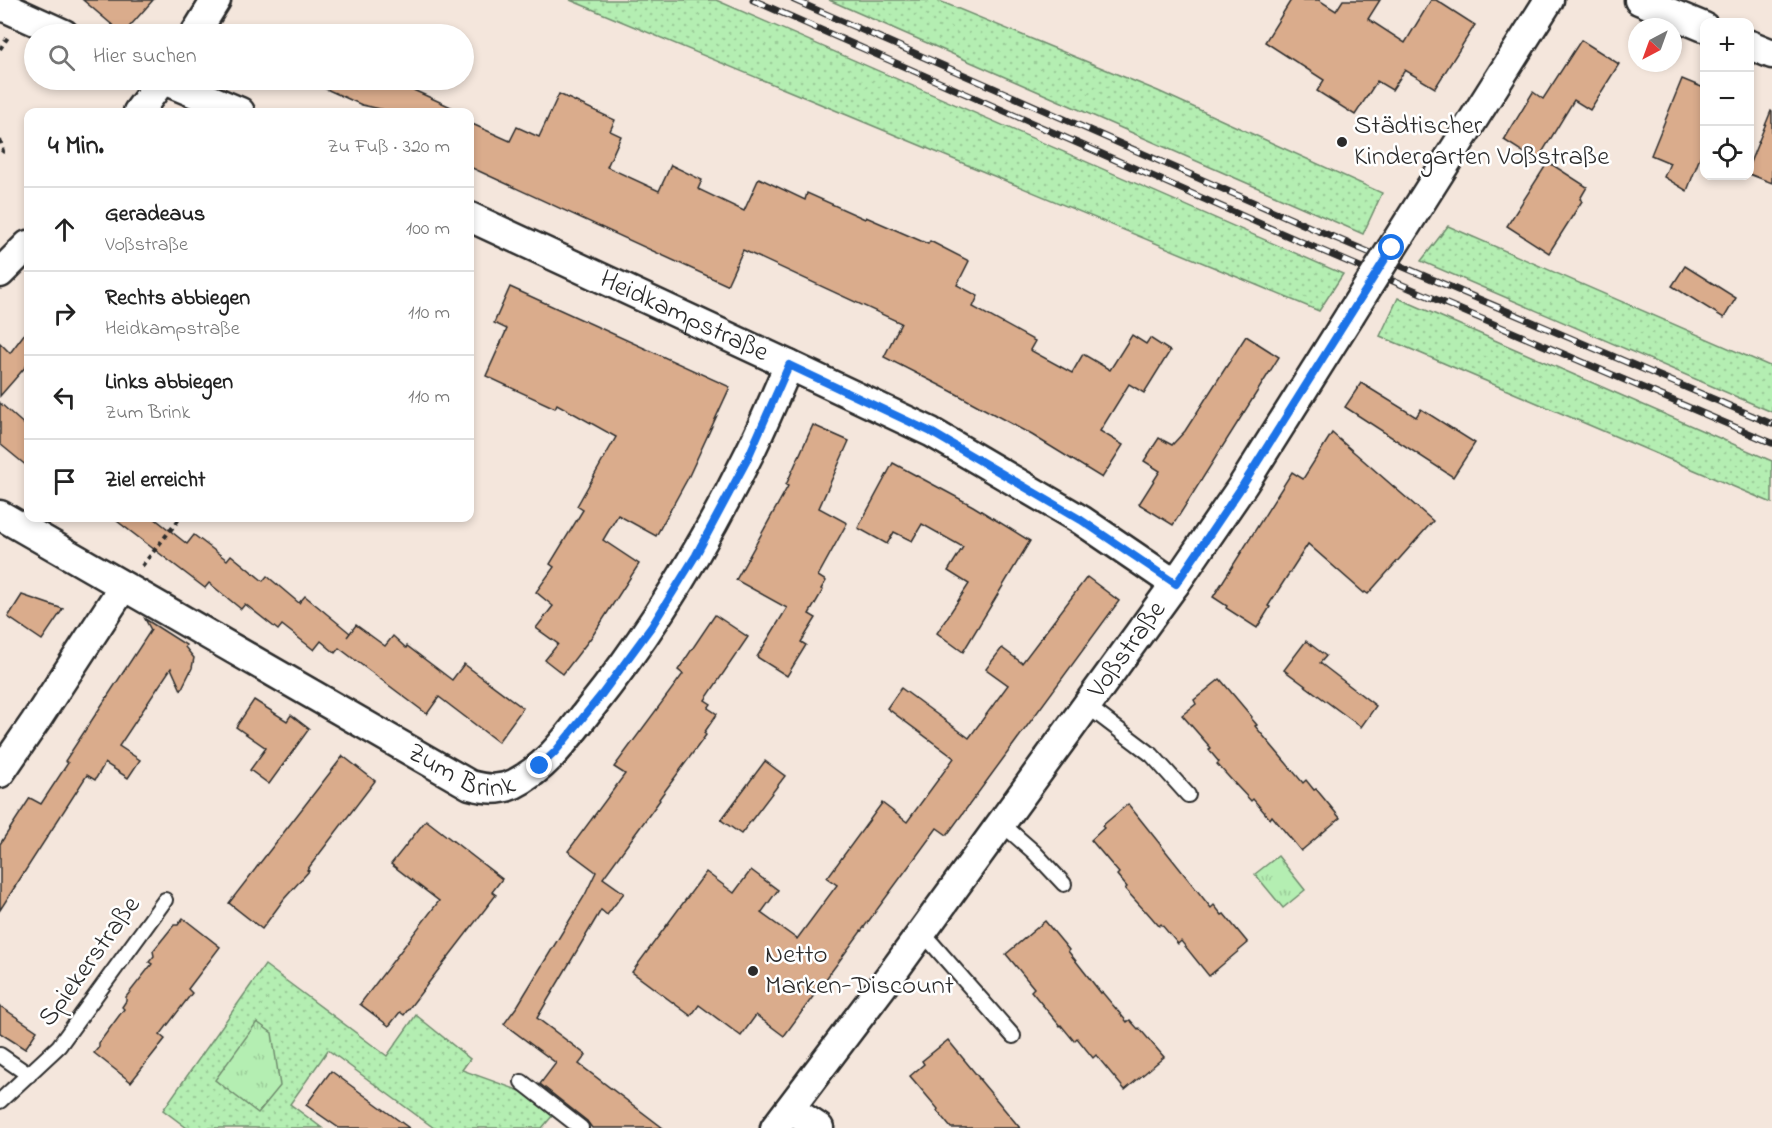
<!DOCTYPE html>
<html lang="de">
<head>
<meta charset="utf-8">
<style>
  :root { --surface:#fff; --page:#f6f6f6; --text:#222; --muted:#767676; --line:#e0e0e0 }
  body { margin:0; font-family:"Indie Flower",sans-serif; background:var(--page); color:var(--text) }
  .controls { position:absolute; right:18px; top:18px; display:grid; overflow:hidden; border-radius:12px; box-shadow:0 3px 9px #0003 }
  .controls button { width:54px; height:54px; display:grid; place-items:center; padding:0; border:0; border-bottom:2px solid var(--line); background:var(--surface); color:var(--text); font:30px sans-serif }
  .compass { position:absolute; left:1628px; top:18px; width:54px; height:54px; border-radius:50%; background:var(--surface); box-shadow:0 3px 9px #0003; rotate:221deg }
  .stop { position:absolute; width:18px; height:18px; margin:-14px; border:4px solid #1a73e8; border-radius:50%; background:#fff }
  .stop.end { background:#1a73e8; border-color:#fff; box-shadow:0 2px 6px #0008 }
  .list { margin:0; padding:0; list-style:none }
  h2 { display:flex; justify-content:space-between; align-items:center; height:78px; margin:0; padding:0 24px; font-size:26px }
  h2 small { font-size:20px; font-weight:400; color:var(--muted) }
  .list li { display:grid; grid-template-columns:39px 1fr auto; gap:18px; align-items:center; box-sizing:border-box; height:84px; padding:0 24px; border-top:2px solid var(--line) }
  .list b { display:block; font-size:22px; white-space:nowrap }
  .list p { margin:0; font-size:20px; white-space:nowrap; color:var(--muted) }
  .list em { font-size:20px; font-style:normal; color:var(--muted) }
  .icon { flex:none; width:33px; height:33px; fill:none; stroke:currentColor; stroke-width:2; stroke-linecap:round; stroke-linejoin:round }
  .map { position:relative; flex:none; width:1772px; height:1128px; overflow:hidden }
  .search { position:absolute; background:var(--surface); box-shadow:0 3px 9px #0003; left:24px; top:24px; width:450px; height:66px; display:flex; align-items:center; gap:15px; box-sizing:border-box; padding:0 21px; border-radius:33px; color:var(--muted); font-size:22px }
  .panel { position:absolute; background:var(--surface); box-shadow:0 3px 9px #0003; left:24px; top:108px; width:450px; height:414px; border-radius:12px }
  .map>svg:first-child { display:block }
  .grass { fill:url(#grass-dots); stroke:#708c6e; stroke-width:1.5 }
  .park { fill:url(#park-tufts); stroke:#708c6e; stroke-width:1.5 }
  .building { fill:#daac8c; stroke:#2b2b2b; stroke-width:1.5 }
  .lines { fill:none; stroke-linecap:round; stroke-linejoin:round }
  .lane-casing { stroke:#2b2b2b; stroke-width:18 }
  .street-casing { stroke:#2b2b2b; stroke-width:33 }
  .path { stroke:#2b2b2b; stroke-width:4; stroke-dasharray:4.5 4.5; stroke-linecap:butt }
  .lane { stroke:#fff; stroke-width:14 }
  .street { stroke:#fff; stroke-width:28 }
  .rail-casing { stroke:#2b2b2b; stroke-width:7 }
  .rail { stroke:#fff; stroke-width:4.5; stroke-dasharray:14; stroke-linecap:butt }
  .street-bridge-casing { stroke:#2b2b2b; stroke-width:33; stroke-linecap:butt }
  .street-bridge { stroke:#fff; stroke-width:28 }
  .route { stroke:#1a73e8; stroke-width:8 }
  .poi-dot { fill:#2b2b2b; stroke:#fff; stroke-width:2 }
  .labels { text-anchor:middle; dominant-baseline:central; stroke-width:5; stroke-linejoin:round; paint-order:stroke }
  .poi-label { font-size:27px; fill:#2b2b2b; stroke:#fff; text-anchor:start }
  .street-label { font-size:27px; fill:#2b2b2b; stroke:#fff }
</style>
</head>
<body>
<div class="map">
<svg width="1772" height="1128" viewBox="0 0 1772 1128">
  <defs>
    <pattern id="grass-dots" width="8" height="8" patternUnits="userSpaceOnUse" patternTransform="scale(1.5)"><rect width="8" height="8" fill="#b4eeb2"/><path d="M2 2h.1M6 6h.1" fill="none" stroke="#9bcc99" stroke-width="1.8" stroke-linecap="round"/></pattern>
    <pattern id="park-tufts" width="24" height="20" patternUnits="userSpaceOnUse" patternTransform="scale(1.5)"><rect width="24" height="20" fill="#b4eeb2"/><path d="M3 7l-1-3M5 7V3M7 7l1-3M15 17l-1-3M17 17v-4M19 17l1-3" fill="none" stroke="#9bcc99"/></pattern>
  </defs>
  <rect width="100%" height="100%" fill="#f4e6dc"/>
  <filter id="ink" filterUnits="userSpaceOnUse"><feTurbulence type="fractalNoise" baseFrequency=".0167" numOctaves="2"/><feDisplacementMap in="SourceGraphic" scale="12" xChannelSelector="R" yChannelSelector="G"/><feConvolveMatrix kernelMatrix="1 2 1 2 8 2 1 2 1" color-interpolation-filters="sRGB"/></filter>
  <g filter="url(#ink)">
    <g class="grass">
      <polygon points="570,0 716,0 1343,274 1319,311"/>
      <polygon points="829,0 937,0 1158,91 1382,193 1363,234"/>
      <polygon points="1448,226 1772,367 1772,412 1421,261"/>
      <polygon points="1398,298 1772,461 1772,503 1380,336"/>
      <polygon points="265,965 387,1056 416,1015 470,1059 462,1070 526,1093 553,1115 542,1128 434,1128 328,1050 290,1104 322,1128 187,1128 163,1110"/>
    </g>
    <g class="park">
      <polygon points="1278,856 1305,890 1283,908 1255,874"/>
      <polygon points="257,1022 272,1033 280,1086 258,1113 215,1080"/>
    </g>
    <g class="building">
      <polygon points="83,0 153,0 123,34"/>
      <polygon points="1291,0 1319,0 1336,11 1343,0 1380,0 1368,19 1405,43 1431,0 1436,0 1475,25 1435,88 1405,70 1392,90 1377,81 1355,115 1317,91 1324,80 1265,42"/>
      <polygon points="1581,40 1619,64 1590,110 1574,100 1537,161 1504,140 1533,92 1543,99"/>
      <polygon points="1682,79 1704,88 1704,147 1687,191 1664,177 1670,163 1651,155"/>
      <polygon points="306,80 383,80 396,86 398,83 462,112 394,112 362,105"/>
      <polygon points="559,94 615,120 610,131 621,136 607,167 659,191 671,165 702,180 698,189 744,211 759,178 805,200 807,193 865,219 866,217 928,244 930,241 969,261 957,285 978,296 973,307 1035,341 1030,350 1072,373 1083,354 1110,370 1132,335 1146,344 1150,338 1170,351 1144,393 1129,384 1100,431 1123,445 1102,478 1032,435 951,391 884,357 901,323 743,250 727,285 470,167 470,123 510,141 517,127 539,137"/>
      <polygon points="1771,111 1772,112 1772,183 1749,174 1749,165"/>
      <polygon points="1548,162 1587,187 1580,199 1582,201 1549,253 1507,226"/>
      <polygon points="1685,266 1736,298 1724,318 1672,286"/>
      <polygon points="510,287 730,387 688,478 656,536 618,515 603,540 639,564 593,635 563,674 545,660 558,644 536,628 553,606 536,592 554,567 550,564 583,510 577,506 616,437 557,404 555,408 486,376 507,329 494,323"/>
      <polygon points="28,329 28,364 0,396 0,343 10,353"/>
      <polygon points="1246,336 1279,357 1173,525 1139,504 1160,471 1144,461 1159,438 1172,445 1185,431"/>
      <polygon points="1361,383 1416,417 1421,409 1475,443 1453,477 1345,407"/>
      <polygon points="0,403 28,428 28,467 0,444"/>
      <polygon points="813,425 849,441 819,508 847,523 818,576 826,581 821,589 823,590 809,614 816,618 801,642 806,645 787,676 757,657 787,608 736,580 788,486 786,485"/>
      <polygon points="1332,433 1433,521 1368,594 1365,592 1364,593 1308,544 1268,606 1270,607 1257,628 1226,608 1227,606 1213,597 1292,472 1303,479"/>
      <polygon points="893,463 973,506 1030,541 963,652 937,633 969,584 948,571 963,547 922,524 912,541 894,532 887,544 858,528"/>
      <polygon points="113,518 154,518 187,544 194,535 227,560 231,555 263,581 267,576 299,603 305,596 350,633 347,637 356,625 385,646 393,636 406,648 407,646 452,680 464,664 523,708 498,742 439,697 427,714 339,648 335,653 321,641 314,650 282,625 278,630 245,604 241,609 209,583 205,588"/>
      <polygon points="1087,577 1119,601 947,835 937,828 784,1036 756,1015 741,1036 699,1005 691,1016 632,972 706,872 734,893 751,870 778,890 761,913 797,939 837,885 827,878 882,803 907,822 954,758 887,708 901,688 969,738 1008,685 986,669 1002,648 1022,663"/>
      <polygon points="22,595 63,609 42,640 8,617"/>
      <polygon points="715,615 748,637 705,700 711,704 708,708 717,714 704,733 706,735 659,799 660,800 603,878 624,893 607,915 601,910 537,1018 586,1055 579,1064 663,1128 592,1128 587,1121 540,1084 556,1063 504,1024 518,1005 585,895 596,872 568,851 625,774 614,767 683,674 678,670"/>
      <polygon points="145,619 186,645 185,647 194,658 192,668 181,690 171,668 119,746 140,760 128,778 105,763 95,780 87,775 0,910 0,844 30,798 41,804 68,763 65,761 151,630"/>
      <polygon points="1306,641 1326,656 1320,663 1376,706 1361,727 1284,670"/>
      <polygon points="1220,679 1252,717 1251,718 1257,725 1255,726 1303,783 1306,780 1314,790 1316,789 1340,818 1301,851 1272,816 1270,819 1253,799 1251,801 1237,786 1217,764 1219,762 1209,750 1211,748 1182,715 1196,704 1194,700"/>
      <polygon points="254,700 287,721 291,715 309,729 269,784 250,770 266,748 236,727"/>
      <polygon points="343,756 375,781 307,870 309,871 284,899 262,929 229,903"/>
      <polygon points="765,761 785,776 741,834 721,820"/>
      <polygon points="1128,804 1211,908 1214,905 1222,915 1224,914 1248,943 1209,976 1181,941 1178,944 1161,924 1159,926 1146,911 1145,911 1125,889 1127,887 1117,875 1119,873 1091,840 1104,828 1102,826"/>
      <polygon points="426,820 502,879 492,892 496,895 436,973 404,1015 400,1012 389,1026 360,1004 439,901 391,864"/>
      <polygon points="183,918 220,947 188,989 192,993 160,1035 165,1039 131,1082 94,1053 99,1047 99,1043 124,1009 122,1007 126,1001 126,997 152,964 149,962 154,956 153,951 174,925 178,925"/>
      <polygon points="1045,921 1069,950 1068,951 1101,993 1102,992 1127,1022 1130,1020 1138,1029 1139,1028 1164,1057 1125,1090 1096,1055 1093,1058 1077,1038 1074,1041 1061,1025 1060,1026 1031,991 1034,988 1006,954"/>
      <polygon points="0,1006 37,1031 25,1049 0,1033"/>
      <polygon points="948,1040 980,1079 979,1079 1020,1128 951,1128 937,1111 938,1109 910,1076 924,1064 922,1061"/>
      <polygon points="331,1071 409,1128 339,1128 306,1105"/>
    </g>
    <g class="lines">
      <defs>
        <g id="lane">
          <polyline points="1086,705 1152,755 1188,795"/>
          <polyline points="1001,823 1034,852 1064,884"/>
          <polyline points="922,932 1013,1036"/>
          <polyline points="0,1055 29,1075"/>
          <polyline points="522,1082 581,1128"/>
          <polyline points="0,1101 59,1046 165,900"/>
        </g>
        <g id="street">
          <polyline points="1639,0 1704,27"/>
          <polyline points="0,5 64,34"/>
          <polyline points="195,34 216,0"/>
          <polyline points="1750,45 1772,54"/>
          <polyline points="164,80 240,112"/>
          <polyline points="138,112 162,80"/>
          <path id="s1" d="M470 217 789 365 931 432 1081 520 1175 584"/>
          <polyline points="1392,248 1549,0"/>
          <polyline points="0,273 28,245"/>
          <path id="s2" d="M0 515 470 785C485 789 499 791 514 784 546 768 567 738 588 711 650 634 702 549 746 460 762 429 775 396 789 365"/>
          <polyline points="0,773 35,722 123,587"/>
          <polyline points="790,1109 819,1128"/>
          <path id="s3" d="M775 1128 896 968 1175 584 1243 485 1350 315"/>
        </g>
      </defs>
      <use href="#lane" class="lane-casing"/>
      <use href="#street" class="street-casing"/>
      <g class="path">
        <polyline points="0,49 8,37"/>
        <polyline points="0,140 3,151 0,155"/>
        <polyline points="142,566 180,518"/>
      </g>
      <use href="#lane" class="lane"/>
      <use href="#street" class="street"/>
      <defs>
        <g id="rail">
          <polyline points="753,0 1297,240 1772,443"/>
          <polyline points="794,0 1305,225 1772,424"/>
        </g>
      </defs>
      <use href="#rail" class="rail-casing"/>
      <use href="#rail" class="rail"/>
      <defs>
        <polyline id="street-bridge" points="1350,315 1392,248"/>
      </defs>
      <use href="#street-bridge" class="street-bridge-casing"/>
      <use href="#street-bridge" class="street-bridge"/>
    </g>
  </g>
  <g class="lines" filter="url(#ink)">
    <polyline class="route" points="540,766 555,752 602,694 652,626 696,555 747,460 789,365 931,432 1081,520 1176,584 1243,485 1392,248"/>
  </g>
  <g class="poi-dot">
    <circle cx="1342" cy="142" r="6"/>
    <circle cx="753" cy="971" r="6"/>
  </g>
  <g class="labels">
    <g class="poi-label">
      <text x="1354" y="126">Städtischer<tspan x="1354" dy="31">Kindergarten Voßstraße</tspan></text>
      <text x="765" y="955">Netto<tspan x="765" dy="31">Marken-Discount</tspan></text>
    </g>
    <g class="street-label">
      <text stroke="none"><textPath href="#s1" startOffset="236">Heidkampstraße</textPath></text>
      <text stroke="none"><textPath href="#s3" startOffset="594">Voßstraße</textPath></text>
      <text stroke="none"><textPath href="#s2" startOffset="530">Zum Brink</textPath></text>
      <text transform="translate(90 962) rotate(-54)">Spiekerstraße</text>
    </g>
  </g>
</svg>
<div class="controls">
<button>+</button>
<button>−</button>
<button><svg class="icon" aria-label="locate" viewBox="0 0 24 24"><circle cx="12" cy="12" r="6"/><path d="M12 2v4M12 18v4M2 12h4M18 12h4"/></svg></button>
</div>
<svg class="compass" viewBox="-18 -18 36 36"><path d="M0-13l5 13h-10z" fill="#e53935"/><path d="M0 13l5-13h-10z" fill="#767676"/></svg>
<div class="stop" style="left:1392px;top:248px"></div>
<div class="stop end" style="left:540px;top:766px"></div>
<div class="search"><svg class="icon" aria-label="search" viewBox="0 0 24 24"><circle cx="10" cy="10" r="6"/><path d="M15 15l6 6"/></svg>Hier suchen</div>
<section class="panel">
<h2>4 Min.<small>Zu Fuß · 320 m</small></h2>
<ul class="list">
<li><svg class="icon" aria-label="ahead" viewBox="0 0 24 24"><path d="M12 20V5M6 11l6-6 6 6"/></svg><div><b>Geradeaus</b><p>Voßstraße</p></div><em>100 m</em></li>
<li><svg class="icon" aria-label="right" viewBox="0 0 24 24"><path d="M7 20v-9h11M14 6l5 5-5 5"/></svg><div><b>Rechts abbiegen</b><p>Heidkampstraße</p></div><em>110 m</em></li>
<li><svg class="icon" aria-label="left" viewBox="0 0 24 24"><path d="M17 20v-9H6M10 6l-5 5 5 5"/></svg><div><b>Links abbiegen</b><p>Zum Brink</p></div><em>110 m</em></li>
<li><svg class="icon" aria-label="arrive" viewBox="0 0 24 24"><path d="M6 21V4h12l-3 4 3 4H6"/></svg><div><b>Ziel erreicht</b></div></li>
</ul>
</section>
</div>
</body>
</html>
